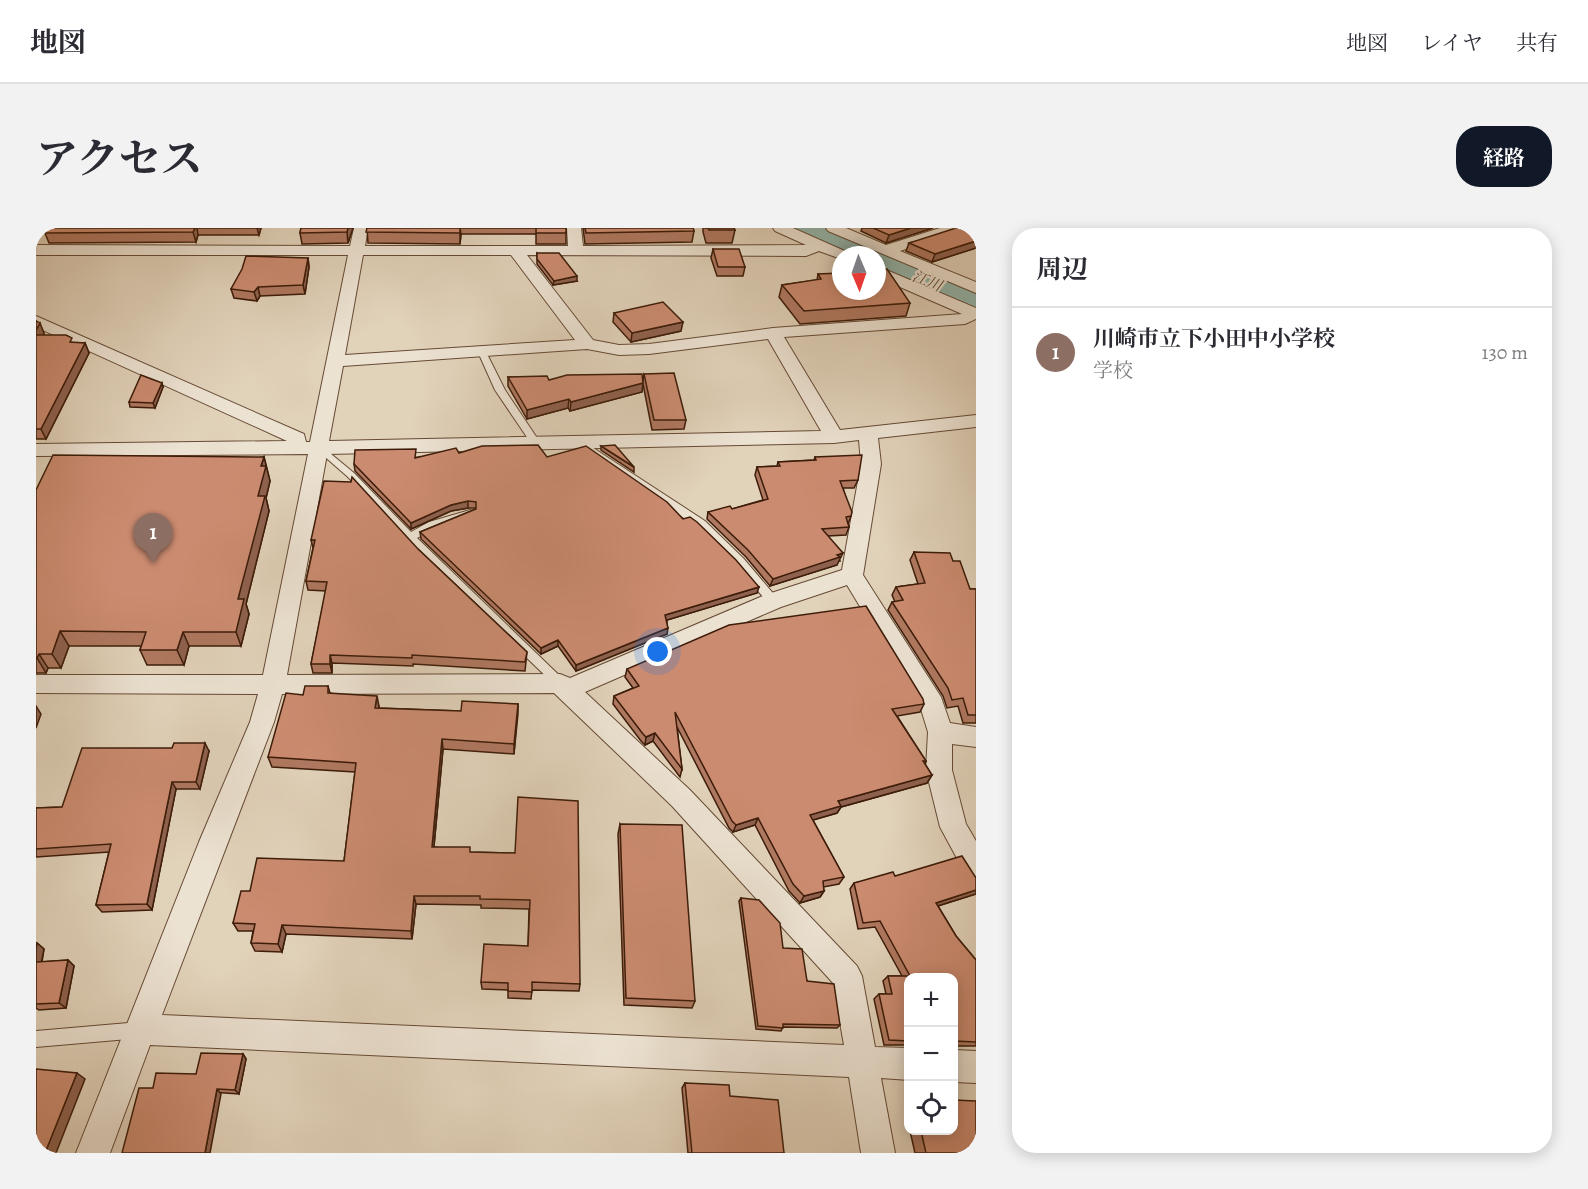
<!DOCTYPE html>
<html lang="ja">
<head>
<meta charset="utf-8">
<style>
  :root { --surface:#fff; --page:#f2f2f3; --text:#2b2b33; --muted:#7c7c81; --line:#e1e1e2; --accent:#111827 }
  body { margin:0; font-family:Alegreya,"Noto Serif JP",serif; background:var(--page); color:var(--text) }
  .controls { position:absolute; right:18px; bottom:18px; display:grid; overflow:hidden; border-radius:12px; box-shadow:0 3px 15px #0003 }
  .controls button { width:54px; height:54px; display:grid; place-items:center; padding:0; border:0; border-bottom:2px solid var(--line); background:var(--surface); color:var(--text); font:30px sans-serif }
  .compass { position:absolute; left:796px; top:18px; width:54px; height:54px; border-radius:50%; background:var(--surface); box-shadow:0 3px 15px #0003; rotate:178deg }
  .you { position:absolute; left:622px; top:424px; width:21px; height:21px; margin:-15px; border:4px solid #fff; border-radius:50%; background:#1a73e8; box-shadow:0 0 0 9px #1a73e833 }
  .badge { display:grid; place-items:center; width:39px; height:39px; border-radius:50%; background:var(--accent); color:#fff; font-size:20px; font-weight:700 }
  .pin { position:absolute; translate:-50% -50px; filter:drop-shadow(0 2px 3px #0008) }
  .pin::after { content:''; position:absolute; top:32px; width:21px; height:18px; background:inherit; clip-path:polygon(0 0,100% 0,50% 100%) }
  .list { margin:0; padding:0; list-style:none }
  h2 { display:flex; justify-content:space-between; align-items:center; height:78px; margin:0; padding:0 24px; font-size:26px }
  h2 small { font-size:20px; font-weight:400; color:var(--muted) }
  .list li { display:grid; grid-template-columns:39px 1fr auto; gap:18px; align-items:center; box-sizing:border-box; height:90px; padding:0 24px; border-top:2px solid var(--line) }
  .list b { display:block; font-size:22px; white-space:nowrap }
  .list p { margin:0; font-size:20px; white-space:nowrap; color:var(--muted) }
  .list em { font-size:20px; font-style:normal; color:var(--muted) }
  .icon { flex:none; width:33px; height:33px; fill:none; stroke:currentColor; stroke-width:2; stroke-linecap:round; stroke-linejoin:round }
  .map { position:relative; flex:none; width:940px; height:925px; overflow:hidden; border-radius:24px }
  header { display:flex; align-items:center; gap:36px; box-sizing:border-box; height:84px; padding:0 30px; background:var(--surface); border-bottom:2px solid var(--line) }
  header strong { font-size:28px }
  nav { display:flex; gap:33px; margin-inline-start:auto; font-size:21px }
  .intro { display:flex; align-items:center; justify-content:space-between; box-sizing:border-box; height:144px; padding:0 36px }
  h1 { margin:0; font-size:42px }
  .button { padding:15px 27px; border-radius:24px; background:var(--accent); color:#fff; font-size:21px; font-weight:700 }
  main { display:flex; gap:36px; padding:0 36px }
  aside { flex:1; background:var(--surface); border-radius:24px; box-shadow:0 3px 15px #0003 }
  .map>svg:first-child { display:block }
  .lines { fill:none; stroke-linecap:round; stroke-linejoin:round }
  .river { fill:#94b8ae; fill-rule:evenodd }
  .service-casing { stroke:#664a35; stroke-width:2 }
  .minor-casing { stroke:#664a35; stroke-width:2 }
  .service { fill:#ece2d2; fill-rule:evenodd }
  .minor { fill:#ece2d2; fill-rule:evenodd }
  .wall { fill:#af7860; stroke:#3d1c09; stroke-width:1.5 }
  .shaded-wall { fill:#8e614e; stroke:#3d1c09; stroke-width:1.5 }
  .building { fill:#cb8b70; stroke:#3d1c09; stroke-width:1.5 }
  .labels { text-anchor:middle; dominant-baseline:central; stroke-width:4.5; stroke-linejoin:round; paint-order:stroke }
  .far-water-label { font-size:15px; font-style:italic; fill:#574b3b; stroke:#ece2d2 }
</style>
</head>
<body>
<header>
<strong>地図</strong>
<nav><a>地図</a><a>レイヤ</a><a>共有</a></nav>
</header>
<div class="intro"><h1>アクセス</h1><a class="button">経路</a></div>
<main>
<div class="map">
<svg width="940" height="925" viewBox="0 0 940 925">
  <rect width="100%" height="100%" fill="#e1d2ba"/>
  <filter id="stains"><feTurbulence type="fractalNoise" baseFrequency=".00333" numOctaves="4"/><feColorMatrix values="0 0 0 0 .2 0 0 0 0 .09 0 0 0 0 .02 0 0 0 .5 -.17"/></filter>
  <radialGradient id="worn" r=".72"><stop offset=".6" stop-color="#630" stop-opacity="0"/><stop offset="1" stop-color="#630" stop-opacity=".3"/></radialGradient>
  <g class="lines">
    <polygon class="river" points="749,0 793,0 839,20 841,23 940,60 940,84 841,45 841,27 805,27 805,30 754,7"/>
    <defs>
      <g id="service">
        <polygon points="446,121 450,124 469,162 505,216 503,218 497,218 459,162 442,124"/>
        <polygon points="545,212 669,293 708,331 741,370 743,373 741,376 733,376 700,337 661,299 542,217 542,213"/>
        <polygon points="283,216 318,245 375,304 393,294 434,282 438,283 438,287 401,300 381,310 528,452 530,455 528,458 520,458 385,328 312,249 280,221 280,217"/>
        <polygon points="104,794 109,797 112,802 109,807 104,810 0,819 0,803"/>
      </g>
      <g id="minor">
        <path d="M318 0H332L329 18H532L531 0H545L547 18 770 17 739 3 737 0H757L811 24 814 27H805V31L783 23 770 28 491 27 557 112 583 117 613 116 737 100 926 86 841 49V38L940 80V91L929 96 748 109 804 202 940 187V199L842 210 845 236 827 347 905 469 914 495 940 499V519L916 516V542L930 596 940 613V651L930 647 904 599 890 542 892 504 884 478 811 357 745 379 549 464 654 562 821 738 826 748 839 819 873 820V852L845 850 859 925H825L813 849 114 817 74 925H40L163 614 214 494 222 466 0 465V447H227L272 226 0 228V216L251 213 0 99V88L268 206 270 214H274L312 27H0V17L314 18ZM327 27H475L539 112 309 127ZM732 111 785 203 293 213 307 138 551 121 583 127 613 126ZM823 212 825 236 806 342 729 367 534 450 524 446 251 447 291 226 798 215ZM518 465 636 578 797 755 808 817 126 787 238 494 246 466Z"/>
        <polygon points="790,0 810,0 850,17 904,0 926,0 924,3 864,23 940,54 940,65 792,3"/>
        <polygon points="918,822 940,823 940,855 918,854"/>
      </g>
    </defs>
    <use href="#service" class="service-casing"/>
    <use href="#minor" class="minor-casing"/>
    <use href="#service" class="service"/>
    <use href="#minor" class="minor"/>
  </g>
  <g class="wall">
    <polygon points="12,0 225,0 223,7 162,7 160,14 13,15 9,5"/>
    <polygon points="265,0 317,0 312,15 266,16 264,5"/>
    <polygon points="331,0 530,0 530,16 500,16 500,6 425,6 424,16 332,15"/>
    <polygon points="547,0 657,0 658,3 656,14 549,16"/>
    <polygon points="667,0 698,0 699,2 696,15 670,15 667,4"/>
    <polygon points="826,0 897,0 850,15 825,3"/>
    <polygon points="940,0 940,20 896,34 870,23 873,15"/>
    <polygon points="677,21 709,39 707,48 681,48 675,30"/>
    <polygon points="501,25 541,53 517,57 501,36"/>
    <polygon points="272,30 273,39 269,66 224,68 221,73 198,70 195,61"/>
    <polygon points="782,46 874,75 870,88 764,96 743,69 746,57 781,52"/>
    <polygon points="578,85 645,103 595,114 577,94"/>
    <polygon points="0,93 8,105 7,107 38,115 49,115 53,125 10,211 0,211"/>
    <polygon points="608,146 650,192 648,201 616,202 607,156 606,164 534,183 532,180 491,191 472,158 472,149 513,152 607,153"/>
    <polygon points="127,159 119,180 94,179 93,174"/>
    <polygon points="565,218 598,239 598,244 565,222"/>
    <polygon points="423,225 511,229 647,291 721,365 631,392 631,406 540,443 522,418 505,426 385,311 384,304 440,281 440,280 432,280 415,283 375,301 319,243 318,236"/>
    <polygon points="228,229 234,253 230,270 233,283 210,376 213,386 205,418 153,418 148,437 111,437 104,422 105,418 33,418 25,440 12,440 10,445 0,445 0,262"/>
    <polygon points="779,229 822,252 818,260 807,260 815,288 812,296 813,299 810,307 792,308 804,333 802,333 801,337 734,358 710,329 671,291 672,284 696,281 727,272 719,247 721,239 741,238 742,234 778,232"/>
    <polygon points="275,312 382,321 491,424 489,443 377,436 377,438 296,435 296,445 277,445 275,436 290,363 272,362 270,353 277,320"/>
    <polygon points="878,324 917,333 934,361 940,361 940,495 927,495 922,478 911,480 907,468 852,382 856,374 859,374 856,367 860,359 882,356 874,332"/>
    <polygon points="591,441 888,476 884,484 861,488 890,533 889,536 896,547 891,555 805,579 801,585 777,592 808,649 803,656 787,659 788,663 784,669 764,675 753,663 719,597 697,604 693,600 641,499 646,541 644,549 617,513 609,517 605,513 577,476 578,468 597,460 589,449"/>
    <polygon points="292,458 294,465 343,478 343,480 425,483 482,476 478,526 407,521 398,619 434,624 479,625 544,756 543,763 496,762 495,771 472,770 472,762 446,761 445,754 492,718 493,681 445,680 445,677 380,676 376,711 250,706 246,724 219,723 215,715 217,703 202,703 197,695 214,663 308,633 319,544 236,539 232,529 267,467"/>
    <polygon points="173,523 164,561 140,561 116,682 66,684 60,677 73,624 0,629 0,580 26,579"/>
    <polygon points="584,596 659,773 656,780 588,777 582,606"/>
    <polygon points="859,648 940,666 902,678 920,708 940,732 940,818 918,818 918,750 873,750 873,817 848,817 838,771 843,766 850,766 847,753 852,748 866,748 839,699 822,701 814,661 818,655"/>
    <polygon points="705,670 747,720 804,797 801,800 747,799 745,803 720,801 703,673"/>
    <polygon points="0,715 1,715 8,721 6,734 32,732 38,738 30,780 3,782 0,780"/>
    <polygon points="207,826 210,831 203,866 117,860 160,846"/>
    <polygon points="649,855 694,868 748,925 652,925 646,860"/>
    <polygon points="873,874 873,895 869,877"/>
    <polygon points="874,903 918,903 940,925 879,925"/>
  </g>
  <g class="shaded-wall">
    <polygon points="159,0 161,0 162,7 160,14 157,4"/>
    <polygon points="221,0 225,0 223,7"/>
    <polygon points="312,0 317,0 312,15 311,4"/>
    <polygon points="424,0 425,6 424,16"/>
    <polygon points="875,0 897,0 850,15 853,7"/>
    <polygon points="940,13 940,20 896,34 899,26"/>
    <polygon points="272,30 273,39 269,66 267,57"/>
    <polygon points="541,48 541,53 517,57 518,53"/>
    <polygon points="222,59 224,68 221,73 218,64"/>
    <polygon points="647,94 645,103 595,114 596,105"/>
    <polygon points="4,95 8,105 2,117 0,112 0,102"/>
    <polygon points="49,115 53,125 10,211 5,201"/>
    <polygon points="126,155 127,159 119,180 117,175"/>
    <polygon points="607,155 606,164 534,183 535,174"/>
    <polygon points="533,171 532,180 491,191 491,182"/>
    <polygon points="228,229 234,253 230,270 233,283 210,376 213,386 205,418 200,404 202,371 222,268 225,238"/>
    <polygon points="432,273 432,280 415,283 375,301 375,295 415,277"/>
    <polygon points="807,325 801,337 734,358 737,351"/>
    <polygon points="723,359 721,365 628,393 629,387"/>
    <polygon points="632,400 631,406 540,443 540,437"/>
    <polygon points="24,403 33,418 25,440 16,426"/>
    <polygon points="147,404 153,418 148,437 141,422"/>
    <polygon points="522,412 522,418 505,426 505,420"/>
    <polygon points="3,426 12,440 10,445 1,430"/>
    <polygon points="294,427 296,435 296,445 294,436"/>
    <polygon points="341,468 343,478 341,491 339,480"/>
    <polygon points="482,476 482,486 478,526 478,516"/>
    <polygon points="0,478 5,486 0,500"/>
    <polygon points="619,505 617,513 609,517 610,509"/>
    <polygon points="406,511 407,521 397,628 396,619"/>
    <polygon points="169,515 173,523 164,561 160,554"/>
    <polygon points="896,547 891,555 805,579 801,585 770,594 774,587 802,573"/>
    <polygon points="136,554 140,561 116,682 111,676"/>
    <polygon points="722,590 719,597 697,604 700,597"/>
    <polygon points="940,662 940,666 895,680 900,675"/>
    <polygon points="788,663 784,669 764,675 768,668"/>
    <polygon points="378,668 380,676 376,711 375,703"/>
    <polygon points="246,697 250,706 246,724 242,716"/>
    <polygon points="1,715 8,721 4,741 0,737 0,721"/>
    <polygon points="32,732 38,738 30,780 23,775"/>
    <polygon points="207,826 210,831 203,866 199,862"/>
    <polygon points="41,845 49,851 20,925 9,925"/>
    <polygon points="181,861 185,866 174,925 169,925"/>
  </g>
  <g class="building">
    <polygon points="12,0 159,0 157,4 9,5"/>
    <polygon points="265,0 312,0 311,4 264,5"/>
    <polygon points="331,0 424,0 424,5 330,4"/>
    <rect x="500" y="0" width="30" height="5"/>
    <polygon points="549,0 657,0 658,3 550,5"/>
    <polygon points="672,0 698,0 699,2 673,2"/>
    <polygon points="837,0 875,0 853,7"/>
    <polygon points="920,0 940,0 940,13 899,26 873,15"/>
    <polygon points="677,21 703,21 709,39 682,39"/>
    <polygon points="501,25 523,25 541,48 518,53 501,31"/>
    <polygon points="210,28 272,30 267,57 222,59 218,64 195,61 206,41"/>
    <polygon points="851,41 874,75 768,83 746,57 785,51 782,46 805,45 805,63 841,63 841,42"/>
    <polygon points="627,74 647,94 596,105 578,85"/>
    <polygon points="0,93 4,95 0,102"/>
    <polygon points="0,107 30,107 36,110 34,114 49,115 5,201 0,201"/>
    <polygon points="638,145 650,192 618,192 608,146"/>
    <polygon points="606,146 607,155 535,174 533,171 491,182 472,149 511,148 513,152 531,147"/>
    <polygon points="105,147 126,155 117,175 93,174"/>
    <polygon points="502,217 511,229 550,218 631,274 647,291 654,289 661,294 700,332 723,359 629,387 632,400 540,437 522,412 505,420 384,304 440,281 440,274 432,273 415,277 375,295 318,236 319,222 380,221 379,230 420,220 423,225 446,218"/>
    <polygon points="579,217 598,239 565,218"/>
    <polygon points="17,227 228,229 225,238 230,238 222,268 229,268 202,371 208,371 200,404 147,404 141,422 104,422 110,404 24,403 16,426 3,426 1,430 0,430 0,262"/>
    <polygon points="826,227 822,252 804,253 816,284 815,288 810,289 813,299 786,301 807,325 801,327 804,329 737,351 712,322 672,284 694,278 696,281 732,271 721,239 744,238 742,234 780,232 779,229"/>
    <polygon points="316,249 382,321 491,424 489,434 376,427 376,430 294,427 294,436 275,436 291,354 270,353 279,312 275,312 288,253 315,254"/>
    <polygon points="878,324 914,325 917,333 924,333 934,361 940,361 940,487 932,487 927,470 916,472 912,460 856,374 867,372 860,359 889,355"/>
    <polygon points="830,378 887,471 888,476 856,481 890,533 887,533 896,547 802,573 805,578 774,587 808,649 787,653 788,663 768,668 757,656 722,590 700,597 696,593 639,484 646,541 619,505 610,509 607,506 578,468 603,458 591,441 693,397"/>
    <polygon points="269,458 292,458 292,465 341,468 339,480 425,483 426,473 482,476 478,516 406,511 396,619 434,619 434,624 479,625 482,569 542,573 544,756 496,754 496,764 472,763 472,755 445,754 448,716 492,718 494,672 444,671 444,668 378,668 375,703 246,697 242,716 215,715 219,696 197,695 205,663 214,663 221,630 308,633 320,535 232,529 250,465 267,467"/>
    <polygon points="138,515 169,515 160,554 136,554 111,676 60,677 75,616 0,621 0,580 26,579 46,520 136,520"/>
    <polygon points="584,596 646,597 659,773 590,770"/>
    <polygon points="926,628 940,650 940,662 900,675 920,708 940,732 940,814 918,813 918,750 873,750 873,813 853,812 843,766 856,766 852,748 874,748 844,693 827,695 818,655 857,644 859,648"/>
    <polygon points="705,670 723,672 744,695 747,720 766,721 771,753 798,756 804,797 747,796 747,800 722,798"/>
    <polygon points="32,732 23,775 0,776 0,734"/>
    <polygon points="165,825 207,826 199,862 181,861 169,925 86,925 103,860 117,860 120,845 160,846"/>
    <polygon points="0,841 41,845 9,925 0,925"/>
    <polygon points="649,855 693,857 694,868 742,872 748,925 656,925"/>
    <polygon points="918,872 940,873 940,925 890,925 885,903 918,903"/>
  </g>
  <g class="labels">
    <g class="far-water-label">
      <text transform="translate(891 53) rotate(22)">江川</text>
    </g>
  </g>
  <rect width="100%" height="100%" filter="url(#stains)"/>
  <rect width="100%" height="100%" fill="url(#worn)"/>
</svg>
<div class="controls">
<button>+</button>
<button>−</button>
<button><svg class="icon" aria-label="locate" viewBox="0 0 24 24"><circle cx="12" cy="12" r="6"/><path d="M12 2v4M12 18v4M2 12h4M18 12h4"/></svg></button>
</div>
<svg class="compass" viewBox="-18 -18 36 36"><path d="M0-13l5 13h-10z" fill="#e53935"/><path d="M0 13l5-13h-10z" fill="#7c7c81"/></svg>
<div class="you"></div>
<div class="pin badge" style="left:117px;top:335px;background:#8d6e63">1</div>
</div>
<aside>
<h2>周辺<small></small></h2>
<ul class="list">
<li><span class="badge" style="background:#8d6e63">1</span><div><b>川崎市立下小田中小学校</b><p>学校</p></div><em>130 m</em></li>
</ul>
</aside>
</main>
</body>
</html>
